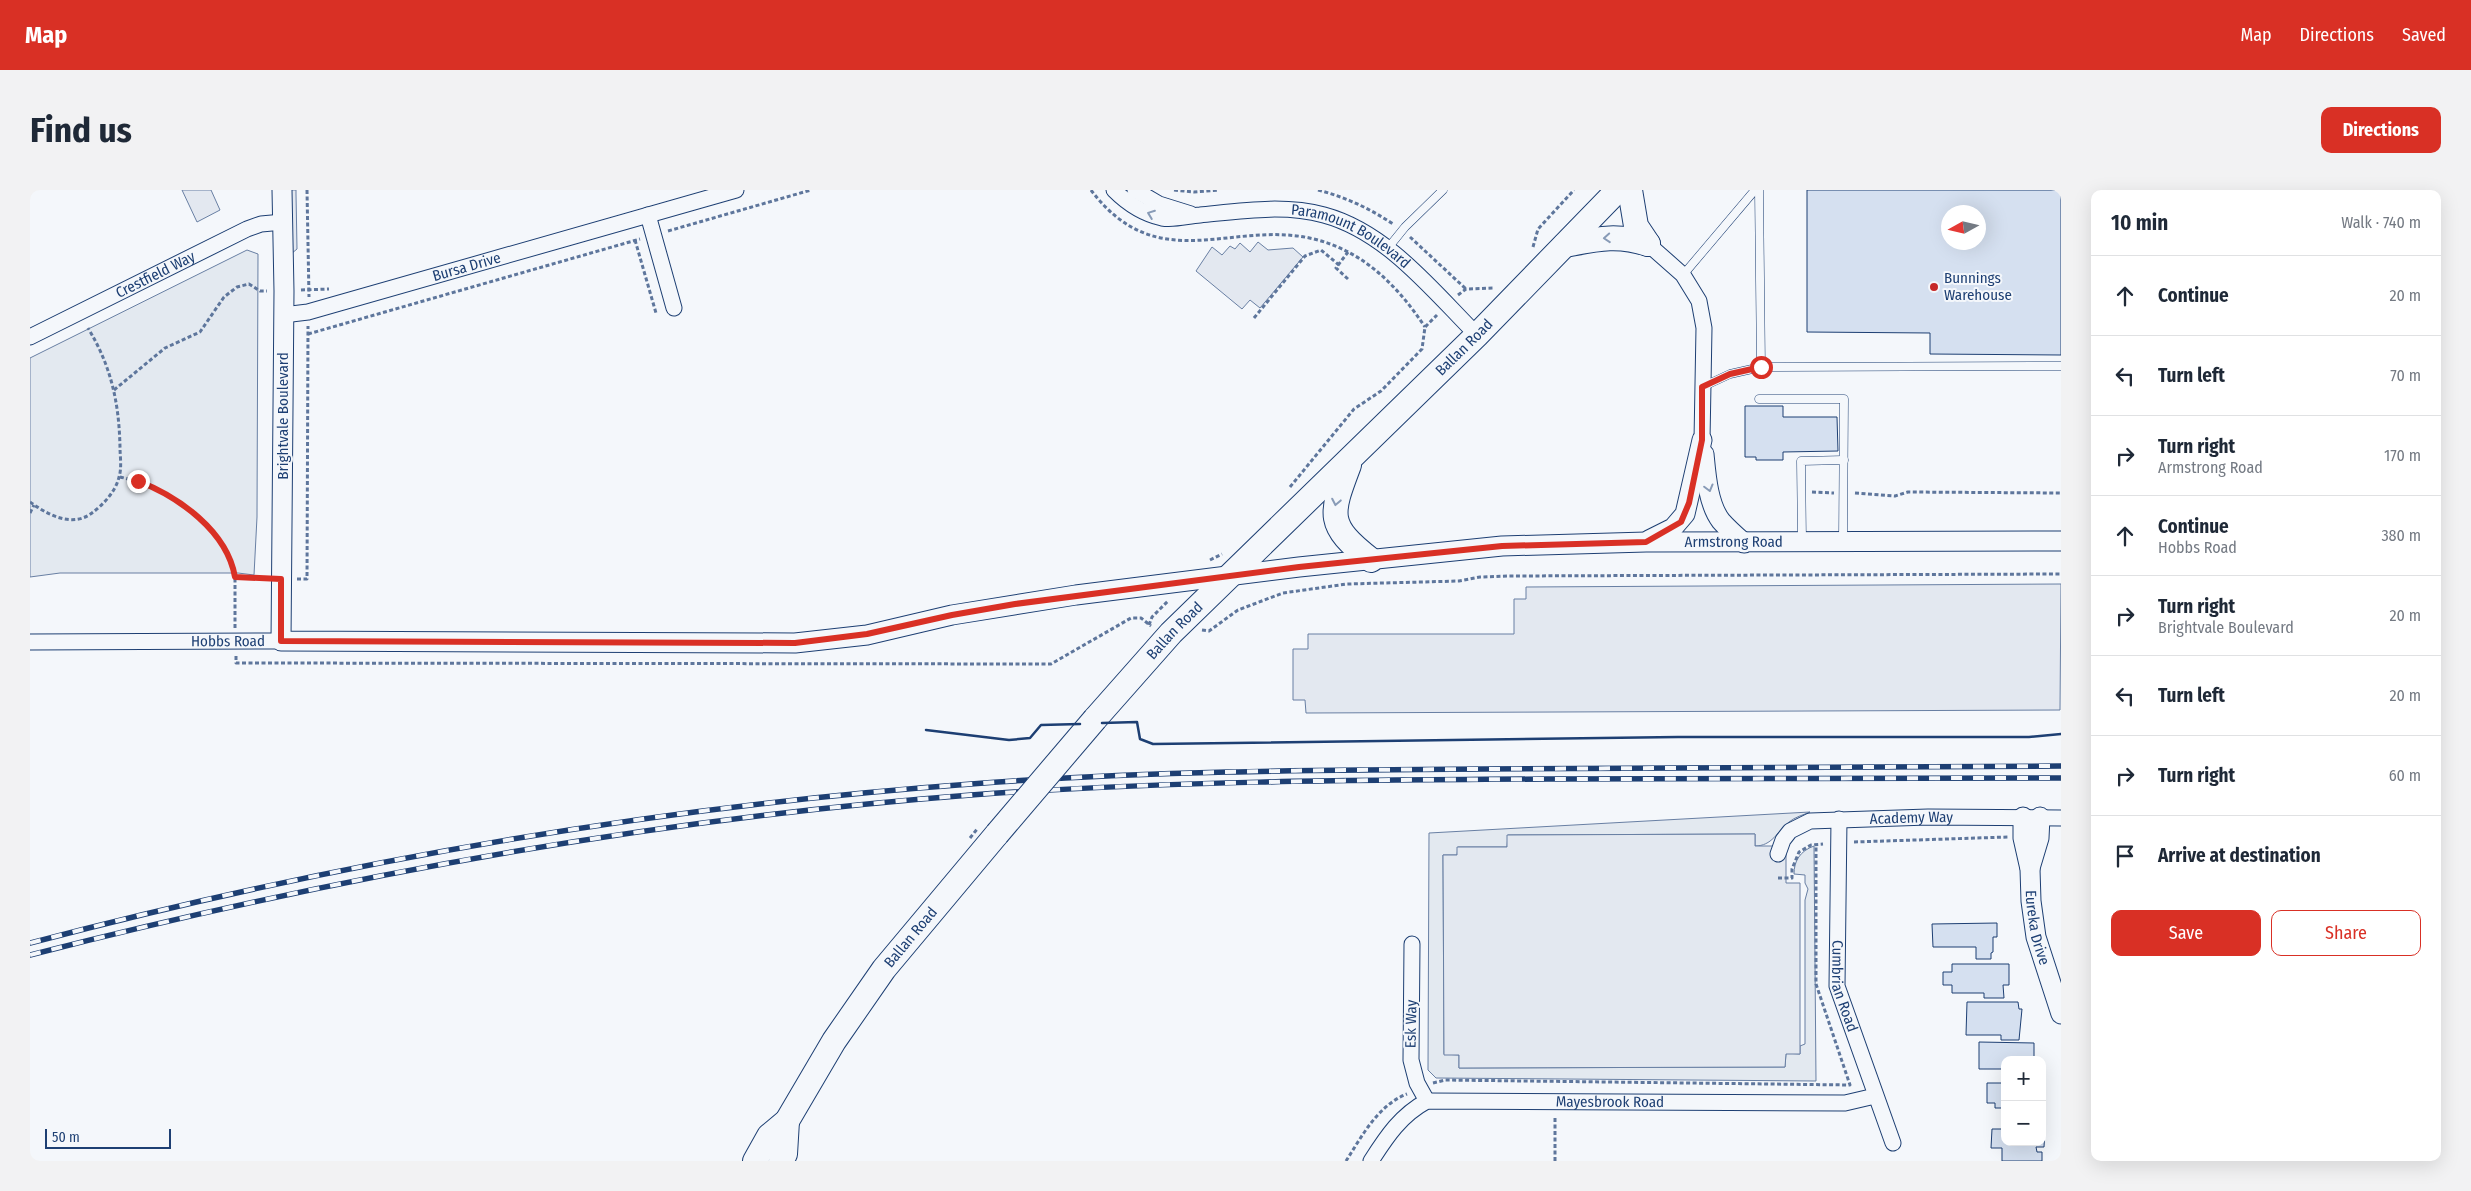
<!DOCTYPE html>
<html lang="en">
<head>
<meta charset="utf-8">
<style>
  :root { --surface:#fff; --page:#f2f2f3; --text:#1f2937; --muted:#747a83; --line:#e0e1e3; --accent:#d93025 }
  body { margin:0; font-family:"Fira Sans Condensed",sans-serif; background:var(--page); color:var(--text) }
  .controls { position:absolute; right:15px; bottom:15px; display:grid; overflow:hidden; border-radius:10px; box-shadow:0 5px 20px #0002 }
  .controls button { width:45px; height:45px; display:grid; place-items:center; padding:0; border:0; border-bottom:1px solid var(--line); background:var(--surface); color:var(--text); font:25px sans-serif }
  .compass { position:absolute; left:1911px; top:15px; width:45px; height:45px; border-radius:50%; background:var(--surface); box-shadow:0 5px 20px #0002; rotate:262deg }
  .scale { position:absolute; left:15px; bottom:12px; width:126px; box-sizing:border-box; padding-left:5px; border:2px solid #1d3f73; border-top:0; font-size:14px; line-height:18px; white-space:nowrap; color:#1d3f73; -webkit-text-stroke:4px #f4f7fb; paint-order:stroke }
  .stop { position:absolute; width:15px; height:15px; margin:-11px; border:4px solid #d93025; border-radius:50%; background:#fff }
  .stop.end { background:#d93025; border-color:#fff; box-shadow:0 1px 5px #0008 }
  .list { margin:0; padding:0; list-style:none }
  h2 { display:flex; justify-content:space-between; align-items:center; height:65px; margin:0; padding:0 20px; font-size:21px }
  h2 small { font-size:16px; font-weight:400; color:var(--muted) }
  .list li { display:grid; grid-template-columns:32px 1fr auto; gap:15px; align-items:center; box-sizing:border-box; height:80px; padding:0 20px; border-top:1px solid var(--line) }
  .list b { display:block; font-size:19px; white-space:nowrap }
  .list p { margin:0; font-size:16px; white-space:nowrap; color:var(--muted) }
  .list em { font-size:16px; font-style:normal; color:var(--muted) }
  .actions { display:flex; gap:10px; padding:15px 20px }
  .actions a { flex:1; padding:11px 0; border:1px solid var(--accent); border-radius:10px; text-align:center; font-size:18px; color:var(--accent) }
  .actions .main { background:var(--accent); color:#fff }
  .icon { flex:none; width:28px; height:28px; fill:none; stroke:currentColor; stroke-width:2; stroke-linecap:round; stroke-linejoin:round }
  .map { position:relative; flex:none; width:2031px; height:971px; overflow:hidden; border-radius:10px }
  header { display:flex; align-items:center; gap:30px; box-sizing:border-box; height:70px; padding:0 25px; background:var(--accent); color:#fff }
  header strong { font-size:24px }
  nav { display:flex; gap:28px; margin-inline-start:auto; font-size:18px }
  .intro { display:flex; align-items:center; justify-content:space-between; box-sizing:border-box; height:120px; padding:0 30px }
  h1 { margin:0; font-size:35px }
  .button { padding:12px 22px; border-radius:10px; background:var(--accent); color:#fff; font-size:18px; font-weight:700 }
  main { display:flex; gap:30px; padding:0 30px }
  aside { flex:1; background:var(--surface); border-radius:10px; box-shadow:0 5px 20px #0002 }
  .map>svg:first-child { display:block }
  .green { fill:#e3e9f0; stroke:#687fa3 }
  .parking { fill:#e3e8f0; stroke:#687fa3 }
  .building { fill:#d5e0f0; stroke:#1d3f73; fill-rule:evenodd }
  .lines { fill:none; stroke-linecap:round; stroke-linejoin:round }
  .service-casing { stroke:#1d3f73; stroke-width:9 }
  .minor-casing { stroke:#1d3f73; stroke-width:17 }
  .tertiary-casing { stroke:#1d3f73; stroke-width:21 }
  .primary-casing { stroke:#1d3f73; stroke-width:26 }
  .path { stroke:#5e769c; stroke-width:3; stroke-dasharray:4 2.5; stroke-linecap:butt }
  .service { stroke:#f4f7fb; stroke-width:8 }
  .minor { stroke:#f4f7fb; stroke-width:15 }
  .tertiary { stroke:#f4f7fb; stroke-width:19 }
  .primary { stroke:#f4f7fb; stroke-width:24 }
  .rail-casing { stroke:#1d3f73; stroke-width:5.5 }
  .rail { stroke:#f4f7fb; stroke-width:4; stroke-dasharray:11; stroke-linecap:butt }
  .primary-bridge-casing { stroke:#1d3f73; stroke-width:26; stroke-linecap:butt }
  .path-bridge { stroke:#5e769c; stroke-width:3; stroke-dasharray:4 2.5; stroke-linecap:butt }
  .primary-bridge { stroke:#f4f7fb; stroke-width:24 }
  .wall { stroke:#1d3f73; stroke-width:2.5 }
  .oneway { stroke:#889bb7 }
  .route { stroke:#d93025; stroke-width:6 }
  .poi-dot { fill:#c62828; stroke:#f4f7fb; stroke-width:2 }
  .labels { text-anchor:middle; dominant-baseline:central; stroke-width:4; stroke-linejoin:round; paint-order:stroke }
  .street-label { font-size:15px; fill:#1d3f73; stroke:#f4f7fb }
  .poi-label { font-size:15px; fill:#1d3f73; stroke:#f4f7fb; text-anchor:start }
</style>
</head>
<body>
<header>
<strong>Map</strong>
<nav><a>Map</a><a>Directions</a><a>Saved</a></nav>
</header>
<div class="intro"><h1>Find us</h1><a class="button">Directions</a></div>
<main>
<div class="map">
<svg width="2031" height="971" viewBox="0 0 2031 971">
  <rect width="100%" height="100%" fill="#f4f7fb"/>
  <g class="green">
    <polygon points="217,60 228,64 227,327 224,385 208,383 30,383 0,387 0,168"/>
    <path d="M1780 622C1773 625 1765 627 1759 632 1747 642 1742 656 1725 656V644L1478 645 1477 657H1428L1427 665H1413L1414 864 1429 865V878L1755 877 1756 863 1770 864V856L1775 854V710L1778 699 1775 693V685L1764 684C1764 671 1770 661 1784 656L1786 891 1406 888 1398 880 1399 643Z"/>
  </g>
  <g class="parking">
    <polygon points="152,0 181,0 190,20 167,32"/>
    <polygon points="260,0 266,0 266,4 267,59 261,64"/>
    <polygon points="1228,52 1238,60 1263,58 1273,67 1230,118 1220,110 1212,119 1166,81 1182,57 1192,65 1200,56 1205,59 1210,53 1220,62"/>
    <polygon points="2031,394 2030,520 1276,523 1275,510 1263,510 1263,459 1278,459 1278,444 1484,444 1484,409 1496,409 1496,397"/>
    <polygon points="1725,644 1725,656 1756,656 1756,693 1770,693 1770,864 1756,864 1755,877 1429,878 1429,865 1414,865 1413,665 1427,665 1427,657 1477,657 1477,645"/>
  </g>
  <g class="building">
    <path d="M1777 0H2031V165L1900 164V143L1777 142ZM1918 22H1948V52H1918Z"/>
    <polygon points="1715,216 1753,216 1753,227 1807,227 1808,261 1753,262 1753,270 1726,270 1726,267 1715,267"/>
    <polygon points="1967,733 1967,747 1963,747 1963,762 1961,763 1961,769 1946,769 1946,757 1903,757 1902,734"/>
    <polygon points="1922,774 1979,774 1979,795 1973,795 1974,808 1954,808 1954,803 1922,803 1922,795 1913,795 1913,782 1922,782"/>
    <polygon points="1937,812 1988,812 1989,819 1992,819 1989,850 1971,850 1971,845 1936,845"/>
    <polygon points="1949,852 2004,853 2004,870 1975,870 1975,879 1949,879"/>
    <polygon points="1957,893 1975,893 1975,923 1972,923 1972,918 1965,918 1965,913 1957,913"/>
    <polygon points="1962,939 1975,939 1975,952 2012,952 2012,939 2015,939 2014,957 2006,957 2007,962 2012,962 2012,971 1972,971 1972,958 1961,958"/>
  </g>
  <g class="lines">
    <defs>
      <g id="service">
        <polyline points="1729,0 1731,177"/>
        <polyline points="1358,58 1375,37 1413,0"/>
        <polyline points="1653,85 1725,0"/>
        <polyline points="1672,197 1700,184 1731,177 2031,176"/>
        <polyline points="1729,209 1814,209 1813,351"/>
        <polyline points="1772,351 1771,271 1814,270"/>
      </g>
      <g id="minor">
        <path id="s1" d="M1084 0C1097 13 1114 24 1132 28 1145 30 1157 26 1170 25 1210 21 1254 14 1294 25 1357 42 1403 101 1447 145"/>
        <polyline points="1105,0 1129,14 1161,24"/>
        <polyline points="618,25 644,118"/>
        <polyline points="1618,54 1653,85 1669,111 1674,138 1672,250"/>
        <path id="s2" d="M253 125 278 122 706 0"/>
        <path id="s3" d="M0 147 217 39 231 34 253 32"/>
        <path id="s4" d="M0 452 251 451"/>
        <path id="s5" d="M1809 629 1807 796 1863 953"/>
        <path id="s6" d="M1748 664 1753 650 1760 641 1780 631 1898 627 2031 628"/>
        <polyline points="1382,754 1381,870 1387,893 1397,911"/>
        <path id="s7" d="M1341 971C1357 946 1371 925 1397 911L1815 913 1845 906"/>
      </g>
      <g id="tertiary">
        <path id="s8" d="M252 0 254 101 251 451 765 453 837 445 922 425 1046 405 1269 377 1472 356 1616 352 2031 351"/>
        <path d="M1674 264C1676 285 1678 314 1691 331 1698 339 1706 346 1714 353"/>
        <polyline points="1619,350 1643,338 1655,324 1672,250"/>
        <path id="s9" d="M1993 627V648L2000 679 2001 711 2006 747 2031 824"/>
        <polyline points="2000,678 2009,648 2010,627"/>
      </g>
      <g id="primary">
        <polyline points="1600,0 1606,36 1618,54"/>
        <path d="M1535 55C1567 49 1587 44 1618 54"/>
        <path d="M1319 275C1300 325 1296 335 1341 370"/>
        <path id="s10" d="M1065 529 1141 443 1447 145 1588 0"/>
        <path id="s11" d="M725 971 739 946 757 931 804 851 854 779 967 644"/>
        <polyline points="751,971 755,964 757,931"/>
      </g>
    </defs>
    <use href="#service" class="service-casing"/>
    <use href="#minor" class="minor-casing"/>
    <use href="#tertiary" class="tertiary-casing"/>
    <use href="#primary" class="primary-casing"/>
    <g class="path">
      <polyline points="277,0 279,107"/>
      <path d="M1061 0C1128 89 1202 29 1284 49 1333 61 1368 96 1395 137"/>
      <polyline points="1144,0 1164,2 1189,0"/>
      <path d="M1288 0C1315 7 1339 18 1363 34"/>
      <polyline points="638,41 781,0"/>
      <polyline points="1380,47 1436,99"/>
      <polyline points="605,50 626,123"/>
      <polyline points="1503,57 1508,39 1544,0"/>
      <polyline points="1318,89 1306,78 1318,62"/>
      <polyline points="271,100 299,99"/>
      <polyline points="1428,105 1436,99 1464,98"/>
      <polyline points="1224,128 1275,66 1291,60 1309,75"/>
      <polyline points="278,144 610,49"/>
      <polyline points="84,200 135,158 170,142 194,107 207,97 219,94 230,101 237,101"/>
      <path d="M90 287C138 298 196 335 205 387"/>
      <polyline points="1260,297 1324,219 1351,201 1392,159 1395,137 1407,125"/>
      <polyline points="1782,302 1804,303"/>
      <polyline points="1825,303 1865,306 1878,302 2031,303"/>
      <path d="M0 312C18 325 42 338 62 323 73 315 86 301 89 287 92 278 90 266 90 257 89 212 81 176 58 138"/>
      <polyline points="0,323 4,315"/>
      <polyline points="1180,370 1192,364"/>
      <polyline points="267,389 277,389 278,136"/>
      <polyline points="1119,435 1122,427 1138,411"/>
      <polyline points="205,438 205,387 236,389"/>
      <polyline points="1172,440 1179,441 1208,420 1253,403 1317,394 1429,391 1450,387 1478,386 2031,384"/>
      <polyline points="206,466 206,473 1021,474 1101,428 1111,428 1121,436"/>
      <polyline points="1824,652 1978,647"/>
      <polyline points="1748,688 1762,688 1762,679 1769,662 1781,655 1793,654"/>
      <polyline points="1403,893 1415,890 1820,895 1786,794 1786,654"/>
      <path d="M1316 971C1332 946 1348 915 1377 904"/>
      <polyline points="1525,971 1525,927"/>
    </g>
    <use href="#service" class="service"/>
    <use href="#minor" class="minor"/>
    <use href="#tertiary" class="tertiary"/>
    <use href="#primary" class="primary"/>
    <defs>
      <g id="rail">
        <path d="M0 753C308 672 623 617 941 594 1112 581 1284 580 1455 579 1647 578 1839 577 2031 576"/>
        <path d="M0 765C309 686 623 629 941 605 1133 591 1325 590 1517 589 1688 589 1860 588 2031 588"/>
      </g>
    </defs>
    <use href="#rail" class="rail-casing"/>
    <use href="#rail" class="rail"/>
    <defs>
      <polyline id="primary-bridge" points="967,644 1065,529"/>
    </defs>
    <use href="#primary-bridge" class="primary-bridge-casing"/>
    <polyline class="path-bridge" points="940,648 948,638"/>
    <use href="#primary-bridge" class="primary-bridge"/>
    <g class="wall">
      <polyline points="1072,533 1107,532 1110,549 1123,554 1648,547 1999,547 2031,544"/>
      <polyline points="896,540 979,550 1000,548 1011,535 1050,534"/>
    </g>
  </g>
  <defs><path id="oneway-chevron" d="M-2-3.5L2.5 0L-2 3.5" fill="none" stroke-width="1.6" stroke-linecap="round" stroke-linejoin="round" transform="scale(1.25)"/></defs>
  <g class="oneway">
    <use href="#oneway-chevron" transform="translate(1121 24) rotate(-159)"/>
    <use href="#oneway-chevron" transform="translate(1577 48) rotate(176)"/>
    <use href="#oneway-chevron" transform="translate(1679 298) rotate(75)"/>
    <use href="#oneway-chevron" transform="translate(1306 312) rotate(101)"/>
  </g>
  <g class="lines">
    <path class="route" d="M108 291C149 307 197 341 205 387L251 389V451L765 453 837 444 922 425 985 414 1269 377 1472 356 1616 352 1651 332 1659 313 1672 250V197L1700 184 1731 177"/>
  </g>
  <circle class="poi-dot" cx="1904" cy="97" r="5"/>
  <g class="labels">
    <g class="street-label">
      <text stroke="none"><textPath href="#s1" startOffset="252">Paramount Boulevard</textPath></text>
      <text stroke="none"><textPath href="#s2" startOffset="190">Bursa Drive</textPath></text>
      <text stroke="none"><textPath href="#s3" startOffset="140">Crestfield Way</textPath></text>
      <text stroke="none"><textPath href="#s10" startOffset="524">Ballan Road</textPath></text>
      <text transform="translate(253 226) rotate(-90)">Brightvale Boulevard</text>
      <text stroke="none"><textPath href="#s8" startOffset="1911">Armstrong Road</textPath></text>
      <text stroke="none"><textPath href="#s10" startOffset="119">Ballan Road</textPath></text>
      <text stroke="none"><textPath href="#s4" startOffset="198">Hobbs Road</textPath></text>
      <text stroke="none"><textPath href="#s6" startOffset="150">Academy Way</textPath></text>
      <text stroke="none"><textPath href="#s9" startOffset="112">Eureka Drive</textPath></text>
      <text stroke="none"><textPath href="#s11" startOffset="274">Ballan Road</textPath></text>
      <text stroke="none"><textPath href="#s5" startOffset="168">Cumbrian Road</textPath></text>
      <text transform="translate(1381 834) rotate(-89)">Esk Way</text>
      <text stroke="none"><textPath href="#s7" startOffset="266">Mayesbrook Road</textPath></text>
    </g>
    <g class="poi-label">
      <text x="1914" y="88">Bunnings<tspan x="1914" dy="17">Warehouse</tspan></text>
    </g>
  </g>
</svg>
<div class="controls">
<button>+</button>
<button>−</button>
</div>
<svg class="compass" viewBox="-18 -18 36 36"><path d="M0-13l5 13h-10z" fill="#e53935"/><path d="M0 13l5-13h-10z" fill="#747a83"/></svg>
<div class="scale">50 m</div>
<div class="stop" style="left:1731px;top:177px"></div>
<div class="stop end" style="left:108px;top:291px"></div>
</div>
<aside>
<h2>10 min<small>Walk · 740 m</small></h2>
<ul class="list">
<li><svg class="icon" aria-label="ahead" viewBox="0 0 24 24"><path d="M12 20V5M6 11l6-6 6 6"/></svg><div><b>Continue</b></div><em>20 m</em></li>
<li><svg class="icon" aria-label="left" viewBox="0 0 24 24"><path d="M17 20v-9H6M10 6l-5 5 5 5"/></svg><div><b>Turn left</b></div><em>70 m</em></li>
<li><svg class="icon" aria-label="right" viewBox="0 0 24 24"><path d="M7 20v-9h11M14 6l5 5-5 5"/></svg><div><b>Turn right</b><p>Armstrong Road</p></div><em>170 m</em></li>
<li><svg class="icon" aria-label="ahead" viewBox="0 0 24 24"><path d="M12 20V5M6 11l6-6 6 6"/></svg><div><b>Continue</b><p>Hobbs Road</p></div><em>380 m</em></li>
<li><svg class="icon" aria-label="right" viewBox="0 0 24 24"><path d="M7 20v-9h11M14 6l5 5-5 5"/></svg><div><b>Turn right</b><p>Brightvale Boulevard</p></div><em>20 m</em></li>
<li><svg class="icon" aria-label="left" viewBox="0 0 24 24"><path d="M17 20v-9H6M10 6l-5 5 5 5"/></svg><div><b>Turn left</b></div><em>20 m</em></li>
<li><svg class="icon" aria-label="right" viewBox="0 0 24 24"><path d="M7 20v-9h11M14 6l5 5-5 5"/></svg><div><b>Turn right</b></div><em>60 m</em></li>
<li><svg class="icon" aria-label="arrive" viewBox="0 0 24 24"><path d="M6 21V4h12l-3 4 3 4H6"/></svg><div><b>Arrive at destination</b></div></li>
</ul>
<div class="actions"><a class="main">Save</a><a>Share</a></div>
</aside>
</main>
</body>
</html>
